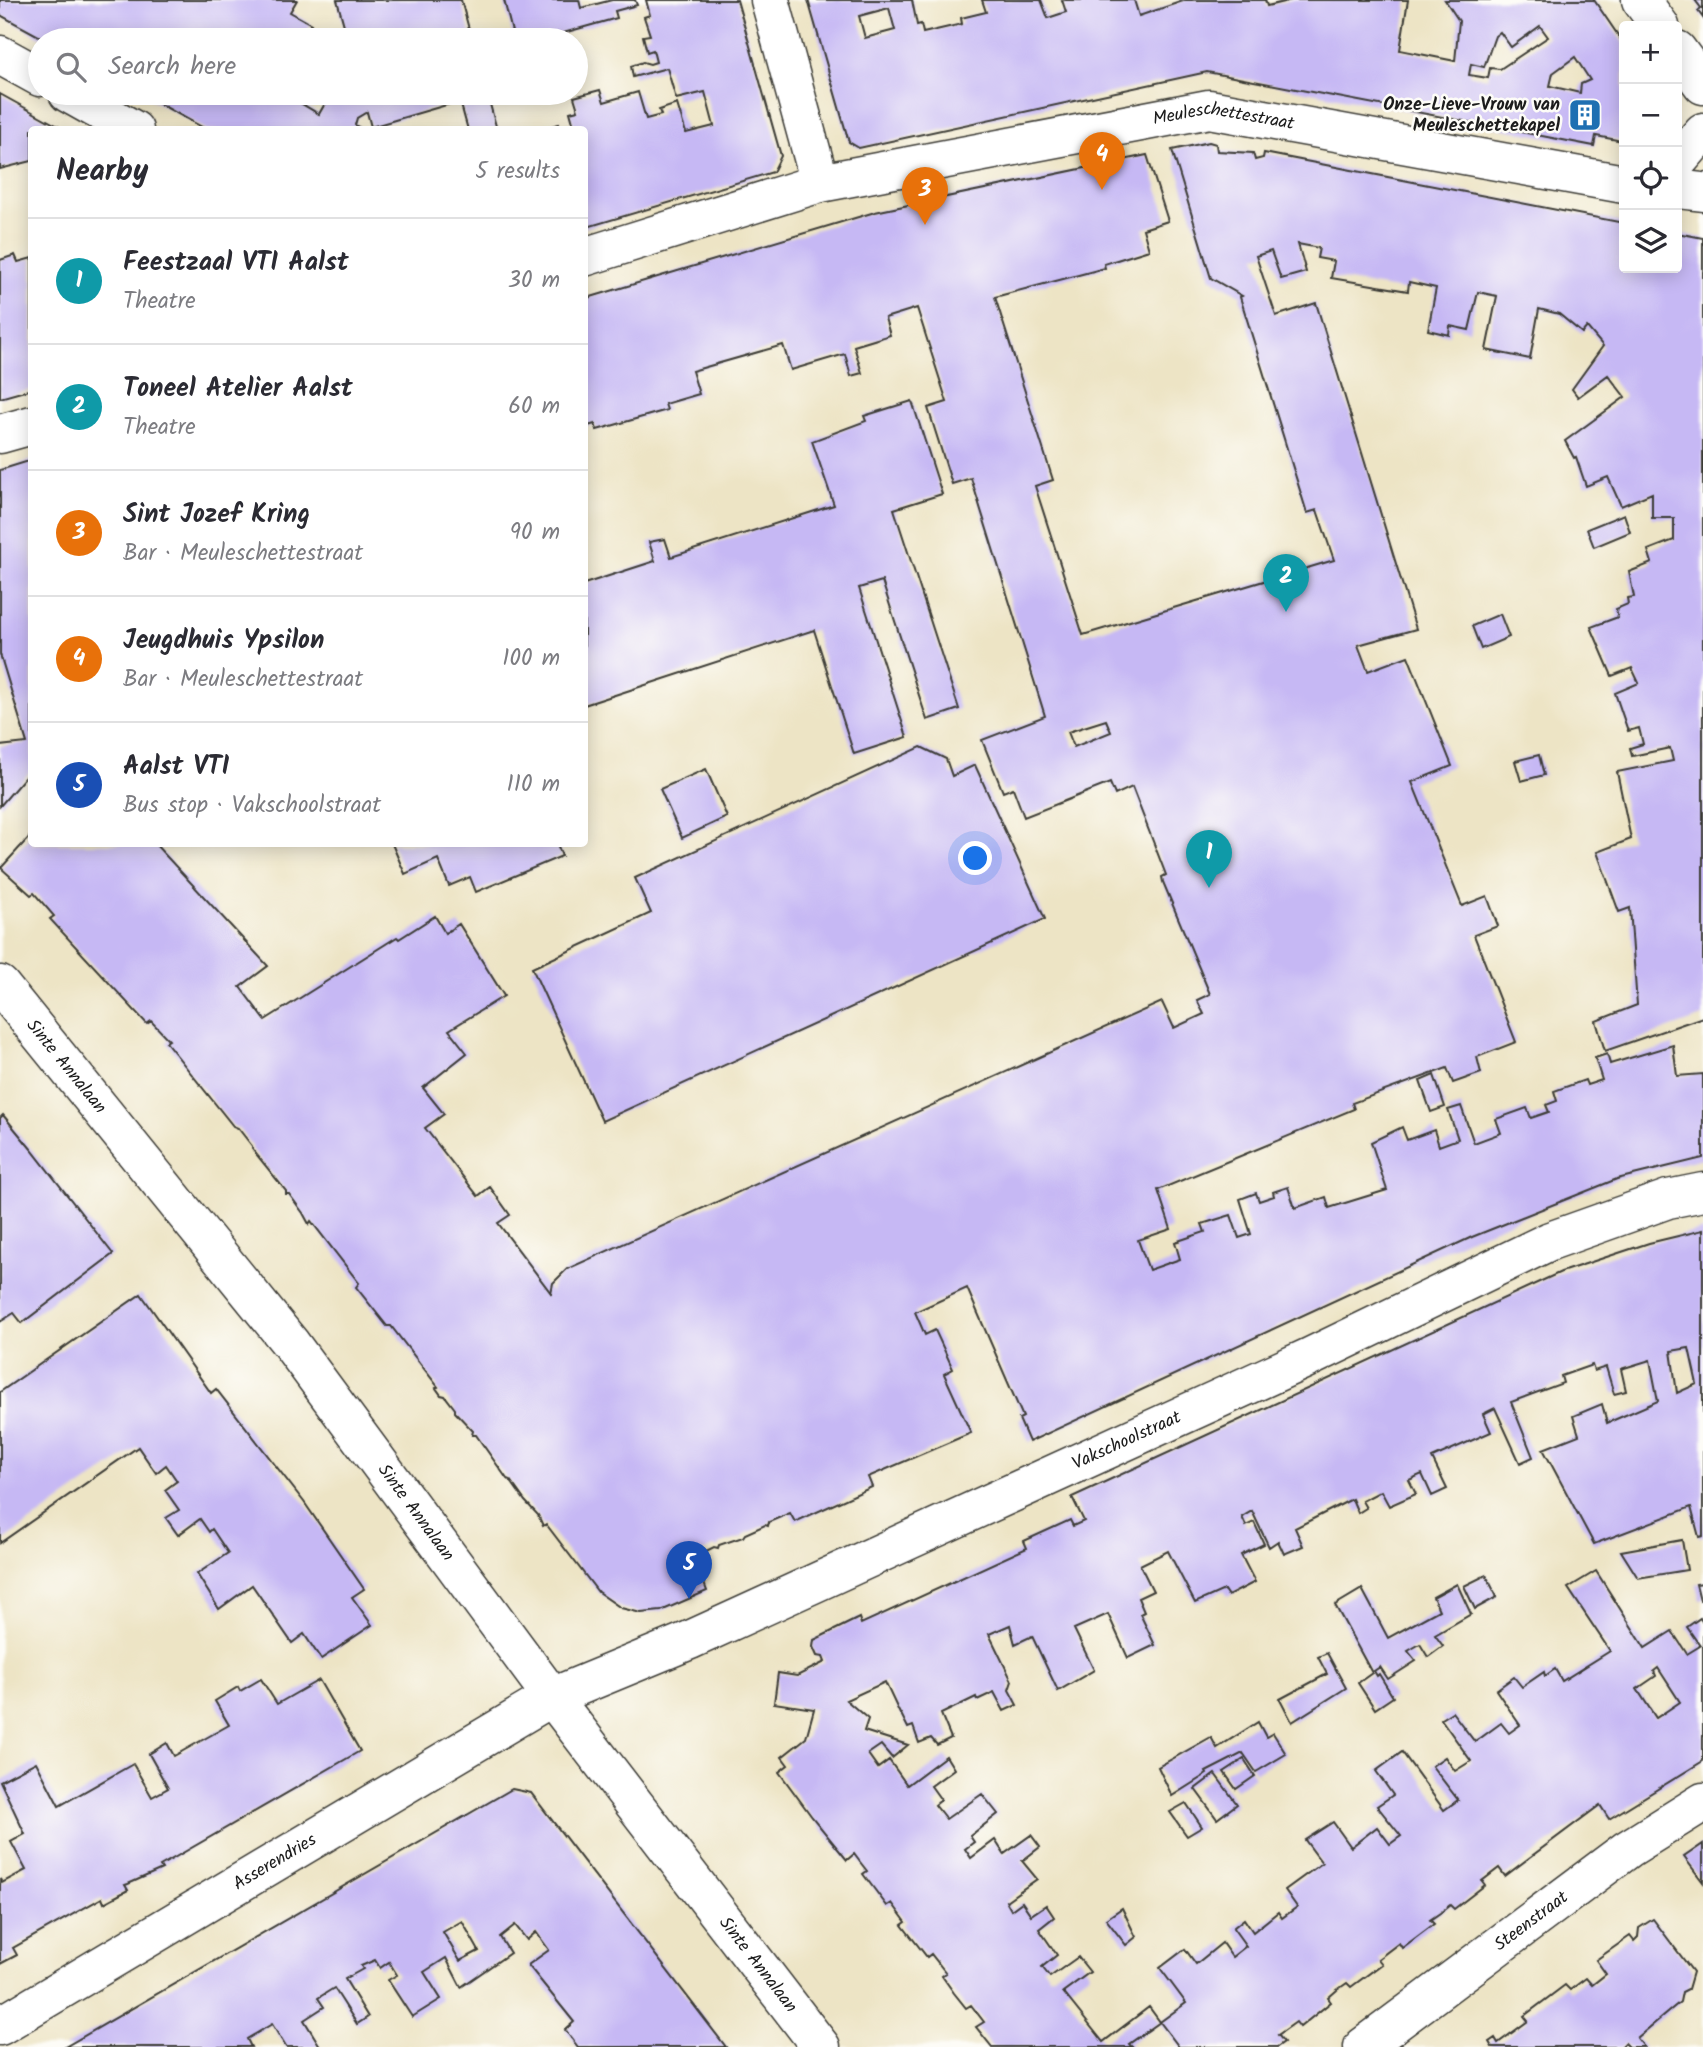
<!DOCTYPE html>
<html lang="en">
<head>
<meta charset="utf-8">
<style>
  :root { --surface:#fff; --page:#f2f2f3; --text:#2b2b33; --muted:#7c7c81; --line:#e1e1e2; --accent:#1a73e8 }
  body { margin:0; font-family:Kalam,sans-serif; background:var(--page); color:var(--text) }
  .controls { position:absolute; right:21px; top:21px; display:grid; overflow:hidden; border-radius:7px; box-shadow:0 4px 18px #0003 }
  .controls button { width:63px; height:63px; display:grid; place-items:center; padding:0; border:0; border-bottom:2px solid var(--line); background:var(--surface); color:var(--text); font:35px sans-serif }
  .you { position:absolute; left:976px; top:859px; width:24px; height:24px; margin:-18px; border:5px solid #fff; border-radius:50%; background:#1a73e8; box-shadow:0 0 0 10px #1a73e833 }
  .badge { display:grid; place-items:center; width:46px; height:46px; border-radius:50%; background:var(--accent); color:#fff; font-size:23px; font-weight:700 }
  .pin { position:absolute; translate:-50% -58px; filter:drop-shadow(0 2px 4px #0008) }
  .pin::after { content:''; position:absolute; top:37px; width:24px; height:21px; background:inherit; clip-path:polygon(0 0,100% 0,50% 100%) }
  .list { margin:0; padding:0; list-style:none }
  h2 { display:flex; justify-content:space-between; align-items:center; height:91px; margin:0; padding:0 28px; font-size:30px }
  h2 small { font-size:23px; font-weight:400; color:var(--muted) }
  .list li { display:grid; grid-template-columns:46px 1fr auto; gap:21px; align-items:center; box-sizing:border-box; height:126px; padding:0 28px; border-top:2px solid var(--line) }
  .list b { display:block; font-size:26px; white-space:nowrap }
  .list p { margin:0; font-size:23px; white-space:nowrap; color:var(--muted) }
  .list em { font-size:23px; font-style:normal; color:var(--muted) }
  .icon { flex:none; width:38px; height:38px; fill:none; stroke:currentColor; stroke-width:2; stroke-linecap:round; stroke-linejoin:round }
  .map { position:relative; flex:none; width:1703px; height:2047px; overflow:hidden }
  .search { position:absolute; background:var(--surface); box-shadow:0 4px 18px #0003; left:28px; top:28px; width:560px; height:77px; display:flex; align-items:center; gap:18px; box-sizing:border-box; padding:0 24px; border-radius:38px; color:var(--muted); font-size:26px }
  .panel { position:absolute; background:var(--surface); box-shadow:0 4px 18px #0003; left:28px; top:126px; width:560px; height:721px; border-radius:7px }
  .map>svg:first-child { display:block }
  .building { fill:#c6b8f4; fill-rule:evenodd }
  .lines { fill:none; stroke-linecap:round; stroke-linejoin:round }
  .street-casing { stroke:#3b3a35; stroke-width:41 }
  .street { stroke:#fff; stroke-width:38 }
  .labels { text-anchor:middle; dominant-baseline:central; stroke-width:5; stroke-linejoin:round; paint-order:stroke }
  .poi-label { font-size:18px; font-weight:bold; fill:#1c1c1c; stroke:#fdfcf7; text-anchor:end }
  .street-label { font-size:18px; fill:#1c1c1c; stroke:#fdfcf7 }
</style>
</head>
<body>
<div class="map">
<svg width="1703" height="2047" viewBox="0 0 1703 2047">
  <rect width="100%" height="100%" fill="#fdfcf7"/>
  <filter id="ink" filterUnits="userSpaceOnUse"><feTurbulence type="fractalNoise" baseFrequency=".0143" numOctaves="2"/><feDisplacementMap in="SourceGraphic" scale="14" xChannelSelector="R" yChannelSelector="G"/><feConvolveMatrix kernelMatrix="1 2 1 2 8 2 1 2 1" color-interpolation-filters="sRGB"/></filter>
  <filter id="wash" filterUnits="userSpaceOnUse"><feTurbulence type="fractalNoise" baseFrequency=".00686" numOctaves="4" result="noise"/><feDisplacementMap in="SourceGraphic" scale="28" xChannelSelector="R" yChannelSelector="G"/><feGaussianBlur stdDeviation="1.57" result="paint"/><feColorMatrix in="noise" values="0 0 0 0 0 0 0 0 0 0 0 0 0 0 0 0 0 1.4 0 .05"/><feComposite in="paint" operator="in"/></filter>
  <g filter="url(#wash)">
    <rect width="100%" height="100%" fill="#ede4c5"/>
    <g id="blocks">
      <g class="building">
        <polygon points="0,0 297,0 290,12 311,24 302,40 46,40 0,15"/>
        <polygon points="337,0 461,0 472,40 348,40"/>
        <polygon points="504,0 579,0 581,8 612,0 635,0 637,5 615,11 617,18 549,37 550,40 514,40"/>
        <polygon points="646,0 737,0 781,156 773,172 584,228 584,130 575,130 570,112 578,110 574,97 600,90 604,102 638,92 646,119 661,115 659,110 677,104 686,133 714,126 705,92 676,99 667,68 633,77 631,66 643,62 650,64 656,62 653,50 647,52 643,36 650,35 644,17 650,15"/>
        <path d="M808 0H912L917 25 921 24 923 33 962 24 961 18 986 12 982 0H1041L1048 18 1066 12 1062 0H1134L1139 16 1186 0H1265L1267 6 1292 0H1408L1400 50 1455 61 1459 21 1445 0H1594L1624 44V139L1622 141 1596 136 1594 146 1207 72 859 148 849 142ZM889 8 895 30 865 38 859 16ZM1540 26 1548 37 1500 69 1490 68 1488 78 1469 75 1471 64 1484 67 1495 36 1500 32 1511 47ZM1575 57 1590 80 1581 84 1580 93 1550 86 1553 73Z"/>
        <polygon points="1695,0 1703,0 1703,18 1698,11 1701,8"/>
        <polygon points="140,93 289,93 287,95 319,114 331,93 487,93 497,130 468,130 460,101 371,127 367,112 357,118 355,125 364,130 207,130"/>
        <polygon points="0,94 65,130 32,130 32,161 0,169"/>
        <polygon points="559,124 561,130 541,130 541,129"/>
        <path d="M1209 142 1216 144 1217 151 1253 153 1255 160 1263 158 1264 153 1624 223V268H1677V233L1703 238V1017L1605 1051 1596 1021 1637 1005 1630 908 1619 912 1597 852 1631 839 1617 772 1673 761 1670 748 1632 756 1630 748 1643 744 1639 728 1628 731 1615 693 1639 683 1632 668 1612 676 1591 627 1618 617 1616 609 1628 604 1627 598 1634 597 1629 572 1652 563 1648 550 1674 540V518H1652V493L1621 506 1608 477 1586 486 1576 457 1574 458 1565 441 1625 397 1608 375 1578 397 1572 389 1603 346 1587 327 1582 333 1559 314 1539 309 1530 359 1486 350 1497 296 1478 292 1469 330 1450 326 1449 335 1428 330 1436 288 1409 282 1408 291 1331 278 1334 261 1317 258 1319 248 1298 244 1306 272 1281 279 1271 251 1256 256 1276 316 1316 303 1416 629 1358 645 1368 671 1408 656 1452 766 1412 782 1462 906 1487 896 1498 926 1474 935 1516 1042 1477 1057 1481 1073 1453 1083 1447 1068 1352 1103 1354 1109 1158 1190 1171 1229 1138 1240 1149 1270 1180 1259 1175 1242 1205 1232 1202 1224 1231 1215 1239 1238 1251 1234 1240 1199 1256 1193 1259 1201 1274 1196 1273 1192 1288 1187 1295 1208 1326 1197 1329 1208 1387 1190 1371 1142 1402 1127 1407 1140 1434 1130 1439 1146 1458 1139 1448 1110 1461 1106 1474 1143 1501 1133 1496 1119 1527 1108 1531 1118 1549 1112 1546 1105 1557 1101 1554 1091 1585 1080 1587 1085 1602 1080 1595 1058 1607 1054 1610 1064 1673 1045 1677 1076 1703 1074V1158L1617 1179 1472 1237 1029 1442 1019 1419 1023 1417 967 1288 915 1312 925 1335 935 1330 953 1369 944 1374 971 1433 868 1477 872 1487 795 1522 790 1513 769 1522 768 1526 765 1525 745 1534 743 1537 719 1545 718 1548 714 1547 694 1557 707 1591 661 1611 641 1613 621 1608 598 1592 546 1524 543 1526 538 1515 525 1501 510 1480 507 1479 476 1435H472L473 1431 455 1412V1409L445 1396 441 1395 436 1388 438 1387 391 1326H387L356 1287 359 1283 311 1221 309 1224 303 1213 289 1194H286V1191L252 1149V1146L238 1128 233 1126 166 1042 169 1040 151 1021 147 1024 50 919 54 916 34 893 31 895 1 868 32 834V844H155L268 966 240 987 265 1020 397 937 399 939 435 916 445 933 459 924 504 996 449 1030 467 1053 423 1088 444 1114 425 1128 478 1196 490 1187 510 1215 498 1223 551 1293 553 1283 567 1269 1162 1002 1174 1028 1204 1014 1197 1000 1210 994 1163 882 1162 877 1166 875 1132 787 1115 795 1110 783 1024 817 1013 788 1003 792 982 740 1045 716 971 478 952 484 928 408 947 402 917 308 885 318 890 335 854 346 862 373 851 376 845 354 791 370 783 345 692 371 699 394 665 404 667 410 597 430 595 424 584 427V299L875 212 1147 155 1168 221 1143 229 1149 250 1104 264 1105 268 995 297 1053 480 1035 486 1083 635 1334 560 1317 510 1307 513 1240 297 1242 296 1211 278 1172 150ZM1106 720 1111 732 1074 747 1068 732Z"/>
        <polygon points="15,255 18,262 32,258 32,389 0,398 0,260"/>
        <polygon points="912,401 942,494 894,509 959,709 927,720 882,581 859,588 907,737 854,754 814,630 584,705 584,584 655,561 649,542 665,539 671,557 834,505 812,441 866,421 864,416"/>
        <polygon points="32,460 32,769 0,806 0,746 27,743 0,654 0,470"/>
        <polygon points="1624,514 1630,532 1594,547 1587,529"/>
        <polygon points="1500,614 1509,637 1481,649 1472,626"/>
        <polygon points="921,747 946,759 952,776 975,765 1045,919 602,1121 532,968 651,913 635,878"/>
        <polygon points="1539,755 1544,775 1521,781 1515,761"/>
        <polygon points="706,769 727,817 682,838 660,789"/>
        <polygon points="392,844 557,844 562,856 476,892 470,877 449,886 438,859 405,874"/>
        <polygon points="1434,1075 1445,1107 1431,1112 1420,1081"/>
        <polygon points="3,1115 32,1150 113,1254 22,1323 14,1313 0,1322 0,1118"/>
        <path d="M1703 1230V1536L1699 1537 1691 1507 1594 1544 1543 1449 1579 1435 1573 1416 1602 1404 1607 1423 1658 1401 1650 1360 1621 1369 1626 1391 1614 1394 1606 1367 1594 1371 1592 1365 1561 1376 1563 1383 1511 1402 1533 1457 1520 1463 1495 1408 1483 1414 1491 1432 1432 1458 1447 1489 1432 1496 1422 1474 1409 1480 1416 1494 1389 1506 1381 1491 1362 1501 1366 1508 1358 1513 1352 1499 1295 1528 1303 1546 1284 1554 1278 1541 1269 1547 1252 1511 1242 1517 1246 1526 1254 1522 1264 1544 1241 1555 1255 1582 1228 1596 1224 1590 1195 1603 1168 1551 1140 1565 1153 1591 1138 1598 1144 1612 1140 1614 1155 1645 1128 1658 1108 1614 1074 1629 1094 1670 1058 1691 1032 1636 1015 1644 1010 1625 989 1634 1012 1681 1009 1690 1017 1705 1004 1711 994 1692 977 1700 976 1697 941 1714 951 1738 937 1745 931 1738 919 1743 913 1726 908 1728 901 1714H900L885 1682 846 1700 868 1719 864 1731 908 1745 892 1758 881 1745 868 1754 878 1768 889 1760 907 1785 946 1756 954 1769 931 1786 941 1800 935 1805 946 1819 982 1794 998 1814 970 1836 974 1842 965 1849 971 1858 995 1840 1004 1854 1031 1835 1040 1847 1022 1861 1037 1879 1006 1901 1011 1910 1022 1902 1031 1915 1046 1905 1054 1917 1039 1929 1057 1955 1042 1967 1050 1977 1078 1957 1090 1972 1063 1992 1103 2042 1149 2007 1160 2022 1129 2044 1132 2047H992L976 2027 984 2022 971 2005 966 2008 954 1993 942 1976 946 1973 931 1954 927 1957 902 1925 906 1922 892 1903 887 1906 863 1874 867 1871 860 1862 854 1854 847 1860 812 1817 779 1772 788 1765 782 1757 806 1738 814 1709 774 1703 778 1673 797 1676 825 1662 823 1657 817 1656 813 1647 814 1640 859 1618 861 1624 1027 1548 1024 1541 1070 1520 1073 1526 1084 1521 1072 1497 1561 1272 1649 1243ZM1689 1348 1697 1384 1677 1393 1671 1351Z"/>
        <polygon points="141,1294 211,1393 216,1389 304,1502 364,1589 352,1597 372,1625 321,1659 304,1634 292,1643 252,1585 219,1609 197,1574 228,1553 212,1529 209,1532 200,1519 178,1535 166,1518 179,1510 165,1490 177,1481 166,1465 156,1473 138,1447 0,1543 0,1392"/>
        <polygon points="1682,1540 1687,1570 1638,1578 1621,1551"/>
        <path d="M1596 1571 1645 1648 1672 1631 1687 1654 1700 1646 1687 1627 1700 1618 1703 1623V1761L1609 1819 1600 1805 1505 1876 1499 1868 1482 1881 1485 1885 1454 1909 1450 1905 1440 1913 1430 1920 1434 1924 1402 1948 1399 1943 1378 1959 1382 1964 1351 1987 1347 1983 1337 1990 1328 1998 1331 2002 1300 2027 1296 2022 1278 2035 1284 2042 1277 2047H1179L1160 2022 1186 2003 1160 1968 1185 1949 1196 1964 1222 1943 1232 1957 1246 1946 1233 1928 1244 1919 1253 1932 1278 1912 1282 1918 1297 1907 1285 1890 1322 1863 1305 1840 1333 1822 1351 1847 1377 1827 1390 1844 1401 1836 1377 1806 1393 1795 1376 1771 1402 1752 1444 1810 1458 1800 1432 1766 1445 1757 1455 1771 1471 1761 1441 1719 1452 1712 1475 1742 1501 1723 1509 1733 1520 1725 1496 1690 1514 1677 1522 1687 1544 1672 1545 1676 1555 1669 1562 1681 1610 1651 1568 1588ZM1658 1668 1680 1702 1656 1718 1637 1689 1656 1676 1654 1671Z"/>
        <polygon points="1486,1575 1497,1597 1475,1609 1464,1586"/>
        <polygon points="1703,1583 1703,1599 1700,1600 1696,1584"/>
        <polygon points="1457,1584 1471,1614 1435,1635 1443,1646 1428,1657 1420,1644 1408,1651 1416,1661 1388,1679 1380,1667 1374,1671 1377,1676 1379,1674 1393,1697 1375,1709 1358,1683 1372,1673 1335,1605 1362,1589 1388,1638 1439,1610 1433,1597"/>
        <polygon points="1327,1653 1346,1688 1292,1722 1280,1699 1327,1674 1318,1657"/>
        <polygon points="261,1679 277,1704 319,1680 360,1751 160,1866 162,1869 128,1884 125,1885 128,1890 104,1903 102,1898 13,1948 17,1955 0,1964 0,1879 2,1883 26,1870 11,1842 25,1834 0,1781 36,1762 59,1806 133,1764 152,1797 168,1788 149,1754 167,1743 174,1756 229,1725 215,1701 238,1687 240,1691"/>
        <polygon points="1258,1722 1266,1737 1273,1733 1286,1754 1256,1772 1243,1753 1206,1772 1207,1774 1172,1796 1158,1767 1211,1737 1217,1748"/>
        <polygon points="1244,1759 1255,1776 1236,1789 1224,1772"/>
        <polygon points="1215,1774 1237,1804 1217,1819 1195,1789"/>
        <path d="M512 1789 531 1793 726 2047H578L565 2030 574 2022 528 1965 549 1950 536 1932 527 1940 515 1925 500 1937 510 1953 461 1987 446 1958 424 1972 441 1999 412 2017 388 1980 397 1975 389 1962 380 1968 375 1960 361 1966 363 1969 345 1979 368 2017 357 2024 334 1988 318 1998 324 2007 304 2020 320 2046 318 2047H286L272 2024 247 2039 251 2047H65ZM462 1921 479 1951 460 1961 443 1932Z"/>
        <polygon points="1186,1803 1202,1827 1187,1836 1170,1812"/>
        <polygon points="1703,1844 1703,1882 1684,1857"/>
        <polygon points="1122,1908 1136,1937 1126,1945 1106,1919"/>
        <polygon points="1653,1919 1693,1972 1688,1989 1682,1992 1680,2002 1637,2038 1644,2047 1629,2047 1625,2043 1621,2047 1492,2047 1489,2042 1495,2038 1498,2043 1528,2021 1524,2016 1565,1985 1570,1990 1586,1978 1592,1985 1606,1974 1596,1960 1630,1936 1634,1941 1638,1937 1639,1928"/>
      </g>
    </g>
  </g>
  <g filter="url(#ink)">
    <use href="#blocks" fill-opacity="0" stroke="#3b3a35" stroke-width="2"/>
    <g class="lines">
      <defs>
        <g id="street">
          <polyline points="770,0 820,183"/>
          <polyline points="1641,0 1660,26"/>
          <polyline points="1677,50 1703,85"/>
          <polyline points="0,55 40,77"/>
          <polyline points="68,93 134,130"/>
          <polyline points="1677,162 1703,132"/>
          <polyline points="1677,189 1703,192"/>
          <path id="s1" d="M584 257 820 183 1209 109 1624 184"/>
          <polyline points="0,434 32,425"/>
          <path id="s2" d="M0 985 291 1344 552 1697 821 2047"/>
          <path id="s3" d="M0 2026 552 1697 690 1640 1310 1357 1550 1241 1668 1199 1703 1192"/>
          <path id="s4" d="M1363 2047 1628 1849 1703 1802"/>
        </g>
      </defs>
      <use href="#street" class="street-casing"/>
      <use href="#street" class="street"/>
    </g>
  </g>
  <defs>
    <symbol id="building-square" viewBox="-11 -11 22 22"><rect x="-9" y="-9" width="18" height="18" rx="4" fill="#1f6fb2" stroke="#fdfcf7"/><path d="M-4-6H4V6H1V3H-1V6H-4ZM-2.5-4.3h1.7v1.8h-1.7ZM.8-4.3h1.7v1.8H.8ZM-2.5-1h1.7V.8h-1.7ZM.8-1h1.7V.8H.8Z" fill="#fff"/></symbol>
  </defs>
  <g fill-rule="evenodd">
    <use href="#building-square" x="1566" y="96" width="38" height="38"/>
  </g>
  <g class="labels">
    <g class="poi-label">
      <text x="1560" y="105">Onze-Lieve-Vrouw van<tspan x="1560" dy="21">Meuleschettekapel</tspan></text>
    </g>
    <g class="street-label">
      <text stroke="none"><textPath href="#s1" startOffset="658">Meuleschettestraat</textPath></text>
      <text stroke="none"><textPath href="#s2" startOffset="105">Sinte Annalaan</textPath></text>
      <text stroke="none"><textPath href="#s3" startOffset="1272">Vakschoolstraat</textPath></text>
      <text stroke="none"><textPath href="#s2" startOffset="672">Sinte Annalaan</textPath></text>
      <text stroke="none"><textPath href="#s3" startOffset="320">Asserendries</textPath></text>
      <text stroke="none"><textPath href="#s4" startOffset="210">Steenstraat</textPath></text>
      <text stroke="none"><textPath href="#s2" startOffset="1239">Sinte Annalaan</textPath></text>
    </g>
  </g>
</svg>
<div class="controls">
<button>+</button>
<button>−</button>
<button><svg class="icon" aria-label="locate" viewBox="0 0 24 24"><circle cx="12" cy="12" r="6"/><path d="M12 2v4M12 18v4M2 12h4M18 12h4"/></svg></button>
<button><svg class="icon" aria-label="layers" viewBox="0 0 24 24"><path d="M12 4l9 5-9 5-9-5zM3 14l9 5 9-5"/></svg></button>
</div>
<div class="you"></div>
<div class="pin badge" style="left:1209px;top:888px;background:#0f9aa8">1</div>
<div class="pin badge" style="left:1286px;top:612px;background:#0f9aa8">2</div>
<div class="pin badge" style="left:925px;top:225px;background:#e8710a">3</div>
<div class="pin badge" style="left:1102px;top:190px;background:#e8710a">4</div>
<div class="pin badge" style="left:689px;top:1599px;background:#1a4fb4">5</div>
<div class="search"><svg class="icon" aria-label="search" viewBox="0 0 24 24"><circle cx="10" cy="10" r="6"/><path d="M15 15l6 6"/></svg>Search here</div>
<section class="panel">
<h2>Nearby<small>5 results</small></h2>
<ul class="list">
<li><span class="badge" style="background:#0f9aa8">1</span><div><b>Feestzaal VTI Aalst</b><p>Theatre</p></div><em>30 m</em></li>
<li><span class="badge" style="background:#0f9aa8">2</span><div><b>Toneel Atelier Aalst</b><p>Theatre</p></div><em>60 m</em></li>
<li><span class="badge" style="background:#e8710a">3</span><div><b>Sint Jozef Kring</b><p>Bar · Meuleschettestraat</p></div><em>90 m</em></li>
<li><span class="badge" style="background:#e8710a">4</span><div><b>Jeugdhuis Ypsilon</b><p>Bar · Meuleschettestraat</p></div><em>100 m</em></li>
<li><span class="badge" style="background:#1a4fb4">5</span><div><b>Aalst VTI</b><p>Bus stop · Vakschoolstraat</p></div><em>110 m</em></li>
</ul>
</section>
</div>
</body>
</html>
